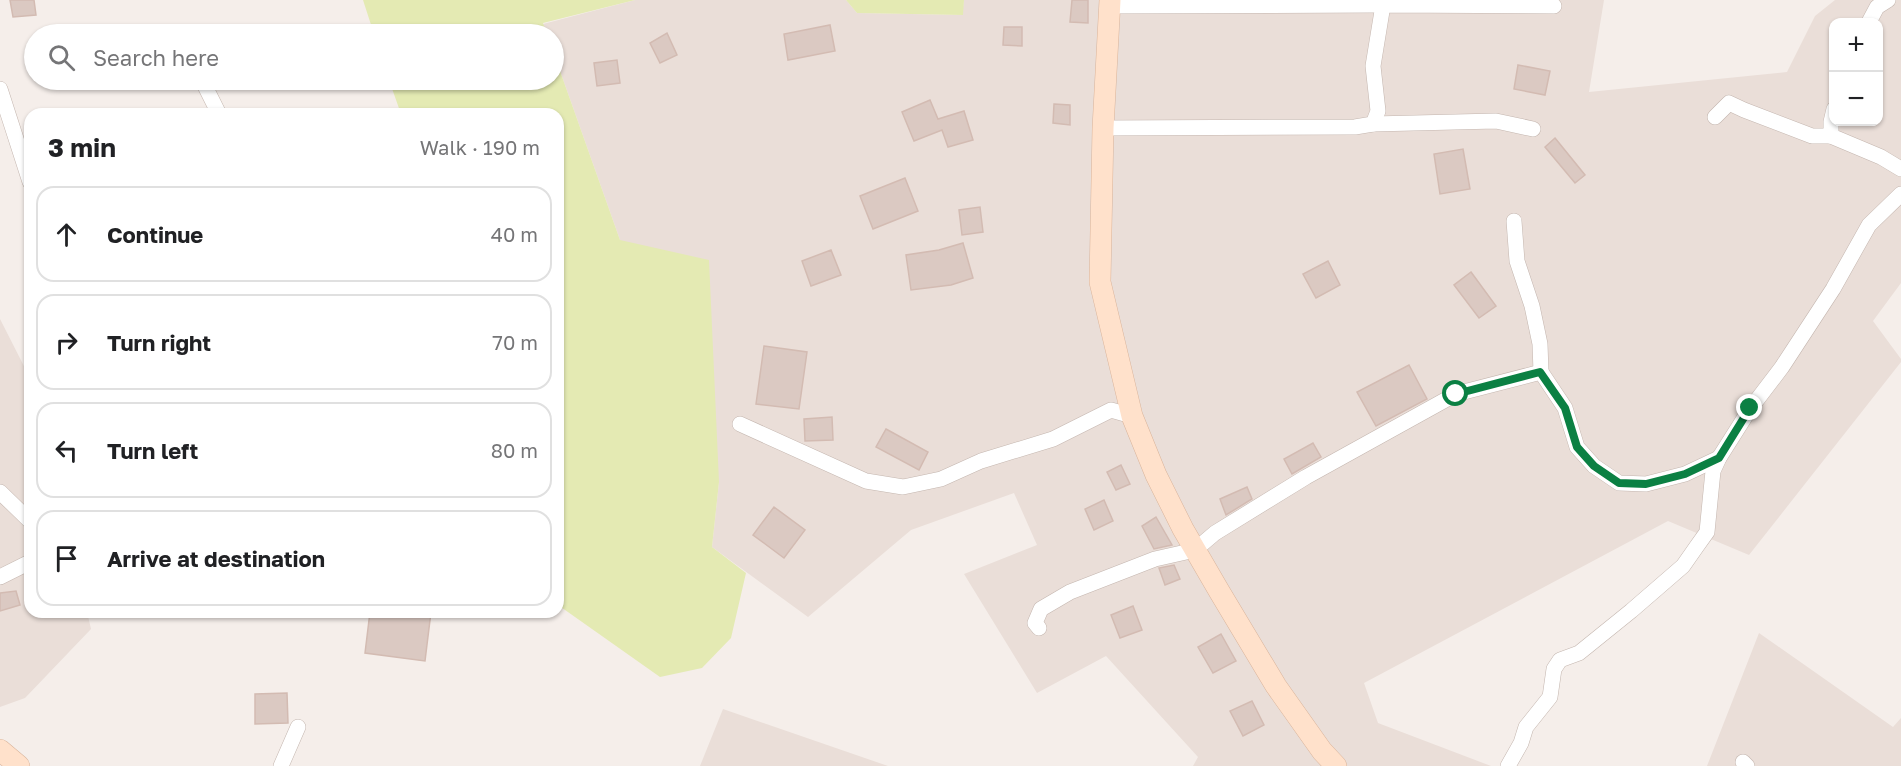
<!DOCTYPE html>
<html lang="en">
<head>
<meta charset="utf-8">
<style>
  :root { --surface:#fff; --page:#f2f2f2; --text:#202124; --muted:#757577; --line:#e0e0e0 }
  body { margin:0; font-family:"Golos Text",sans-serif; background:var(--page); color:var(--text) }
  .controls { position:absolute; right:18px; top:18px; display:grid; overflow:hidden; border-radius:12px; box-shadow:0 2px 4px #0004 }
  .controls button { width:54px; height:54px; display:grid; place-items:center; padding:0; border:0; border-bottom:2px solid var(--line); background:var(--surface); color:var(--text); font:30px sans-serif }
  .stop { position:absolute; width:18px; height:18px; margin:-14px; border:4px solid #0b8043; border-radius:50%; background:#fff }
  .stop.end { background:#0b8043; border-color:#fff; box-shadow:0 2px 6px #0008 }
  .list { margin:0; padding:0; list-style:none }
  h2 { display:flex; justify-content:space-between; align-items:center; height:78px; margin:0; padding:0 24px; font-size:26px }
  h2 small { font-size:20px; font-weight:400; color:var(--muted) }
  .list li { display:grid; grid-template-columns:39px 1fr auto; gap:18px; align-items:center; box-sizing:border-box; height:96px; margin:0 12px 12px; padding:0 12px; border:2px solid var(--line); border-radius:18px }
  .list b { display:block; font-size:22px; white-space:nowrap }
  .list em { font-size:20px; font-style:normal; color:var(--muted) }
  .icon { flex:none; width:33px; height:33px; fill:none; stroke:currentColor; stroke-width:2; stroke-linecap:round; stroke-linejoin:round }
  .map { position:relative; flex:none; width:1901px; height:766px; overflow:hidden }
  .search { position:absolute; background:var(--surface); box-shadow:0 2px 4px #0004; left:24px; top:24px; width:540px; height:66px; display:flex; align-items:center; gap:15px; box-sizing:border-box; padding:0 21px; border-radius:33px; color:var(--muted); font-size:22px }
  .panel { position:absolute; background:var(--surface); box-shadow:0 2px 4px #0004; left:24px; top:108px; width:540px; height:510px; border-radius:18px }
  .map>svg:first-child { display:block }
  .residential { fill:#eaded8; fill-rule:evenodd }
  .green { fill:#e4eab3 }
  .building { fill:#dbc9c2; stroke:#d3bbb2; stroke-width:1.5 }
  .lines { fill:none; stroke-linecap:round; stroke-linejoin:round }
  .street-casing { stroke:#c4b6af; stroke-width:16 }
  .secondary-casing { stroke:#d9b49b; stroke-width:22 }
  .street { stroke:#fff; stroke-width:15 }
  .secondary { stroke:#ffe1cb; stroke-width:21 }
  .route { stroke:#0b8043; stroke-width:8 }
</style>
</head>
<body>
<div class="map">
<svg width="1901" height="766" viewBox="0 0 1901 766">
  <rect width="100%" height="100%" fill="#f5eeea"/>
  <g class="residential">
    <path d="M635 0H846L857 13 962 15 964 0H1604L1589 92 1787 72 1815 16 1835 0H1901V283L1873 321 1901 359V362L1749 555 1668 521 1364 683 1378 723 1491 766H1193L1198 757 1106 656 1037 693 964 574 1037 545 1014 493 911 530 808 617 712 547 719 482 620 240 554 54V34H547L543 24ZM1834 22H1878V122H1834Z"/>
    <polygon points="0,319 30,378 30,612 87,612 91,629 25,698 0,707"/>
    <polygon points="1759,633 1893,727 1901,718 1901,766 1707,766"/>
    <polygon points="723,709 888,766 700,766"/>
  </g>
  <g class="green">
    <polygon points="363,0 635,0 543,23 547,34 374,34"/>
    <polygon points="846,0 964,0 963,15 857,13"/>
    <polygon points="554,54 620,240 709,260 719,482 712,547 746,573 731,638 702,668 660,677 558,605 558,114 401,114 389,80 554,80"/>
  </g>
  <g class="building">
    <polygon points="10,0 34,0 36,15 13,17"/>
    <polygon points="1072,0 1088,0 1088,23 1070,22"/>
    <polygon points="830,25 835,51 788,60 784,34"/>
    <polygon points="1004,27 1022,27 1022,46 1003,45"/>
    <polygon points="667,33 677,55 660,63 650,43"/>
    <polygon points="617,60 620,83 597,86 594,63"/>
    <polygon points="1518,65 1550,71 1545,95 1514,89"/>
    <polygon points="930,100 938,119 964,111 973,140 948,147 942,130 914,141 902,112"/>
    <polygon points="1054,104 1070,105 1070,125 1053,123"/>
    <polygon points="1555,138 1585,175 1575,183 1545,147"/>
    <polygon points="1463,149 1470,189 1440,194 1434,154"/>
    <polygon points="905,178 918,211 873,229 860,196"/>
    <polygon points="980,207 983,232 962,235 959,210"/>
    <polygon points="963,243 973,278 951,285 911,290 906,255 939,250"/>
    <polygon points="831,250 841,275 811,286 802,261"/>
    <polygon points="1328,261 1340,285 1316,298 1303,274"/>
    <polygon points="1471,272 1496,306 1479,318 1454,285"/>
    <polygon points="764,346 807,352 799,409 756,404"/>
    <polygon points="1409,365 1427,399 1376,426 1357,392"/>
    <polygon points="832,417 833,440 805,441 804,419"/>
    <polygon points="886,429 928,452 919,470 876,447"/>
    <polygon points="1313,443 1321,457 1292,474 1284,459"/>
    <polygon points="1121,465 1130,484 1116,490 1107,472"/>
    <polygon points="1247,487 1252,499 1226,515 1220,499"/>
    <polygon points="1104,500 1113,521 1094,530 1085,509"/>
    <polygon points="774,507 805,530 784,558 753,535"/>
    <polygon points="1156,517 1172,545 1154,549 1142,526"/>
    <polygon points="1174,565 1180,579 1165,585 1159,568"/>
    <polygon points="16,591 20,605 0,611 0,593"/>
    <polygon points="1133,606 1142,630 1120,638 1111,615"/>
    <polygon points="370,612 431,612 425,661 365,653"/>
    <polygon points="1221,634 1236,661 1213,673 1198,647"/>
    <polygon points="287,693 288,723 255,724 255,694"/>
    <polygon points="1252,701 1264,725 1243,736 1230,711"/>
  </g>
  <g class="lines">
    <defs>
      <g id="street">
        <polyline points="1110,6 1383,5 1382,0"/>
        <polyline points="1869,22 1877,7 1888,0"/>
        <polyline points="202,80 219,114"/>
        <polyline points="0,89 30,182"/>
        <polyline points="1834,109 1831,122 1831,136 1881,157 1901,169"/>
        <polyline points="1715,117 1729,103 1744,110 1812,136 1831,136"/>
        <polyline points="1373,124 1496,121 1533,129"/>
        <polyline points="1103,128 1355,127 1373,124 1378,111 1373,66 1383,5 1554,6"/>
        <polyline points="1514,221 1517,261 1532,306 1540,344 1541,372"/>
        <polyline points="740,424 866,481 903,487 941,479 981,461 1053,439 1111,410 1132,416"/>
        <polyline points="0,492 30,521"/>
        <polyline points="0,577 30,562"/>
        <polyline points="1039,628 1035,623 1041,609 1070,592 1155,559 1195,550 1215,533 1306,477 1456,394 1541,372 1565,408 1577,447 1594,466 1619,483 1646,484 1685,474 1719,458"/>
        <polyline points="1743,762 1747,766"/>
        <polyline points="281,766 298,727"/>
        <polyline points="1508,766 1521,743 1526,727 1550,697 1554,669 1560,660 1579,653 1631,611 1683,566 1697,546 1707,532 1713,471 1719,458 1750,409 1782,367 1833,289 1869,225 1901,194"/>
      </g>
      <g id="secondary">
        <polyline points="1110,0 1103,128 1100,282 1132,416 1156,475 1183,529 1219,591 1276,686 1322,751 1336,766"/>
        <polyline points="0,750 19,766"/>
      </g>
    </defs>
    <use href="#street" class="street-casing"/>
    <use href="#secondary" class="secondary-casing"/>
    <use href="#street" class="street"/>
    <use href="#secondary" class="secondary"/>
  </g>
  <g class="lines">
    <polyline class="route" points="1456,394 1540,372 1565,408 1577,447 1594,466 1619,483 1646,484 1685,474 1719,458 1750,408"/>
  </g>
</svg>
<div class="controls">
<button>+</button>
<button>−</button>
</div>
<div class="stop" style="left:1456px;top:394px"></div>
<div class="stop end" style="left:1750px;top:408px"></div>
<div class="search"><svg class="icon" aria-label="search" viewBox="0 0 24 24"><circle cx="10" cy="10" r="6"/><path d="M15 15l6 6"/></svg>Search here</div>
<section class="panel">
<h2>3 min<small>Walk · 190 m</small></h2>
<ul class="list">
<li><svg class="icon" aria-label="ahead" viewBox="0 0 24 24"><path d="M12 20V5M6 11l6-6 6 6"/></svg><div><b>Continue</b></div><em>40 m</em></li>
<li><svg class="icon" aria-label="right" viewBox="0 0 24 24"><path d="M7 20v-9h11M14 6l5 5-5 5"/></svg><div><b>Turn right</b></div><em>70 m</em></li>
<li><svg class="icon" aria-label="left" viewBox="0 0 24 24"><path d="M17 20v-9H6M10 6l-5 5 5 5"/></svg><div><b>Turn left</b></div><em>80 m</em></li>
<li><svg class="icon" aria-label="arrive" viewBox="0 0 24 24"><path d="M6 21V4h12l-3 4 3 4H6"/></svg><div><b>Arrive at destination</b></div></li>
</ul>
</section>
</div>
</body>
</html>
